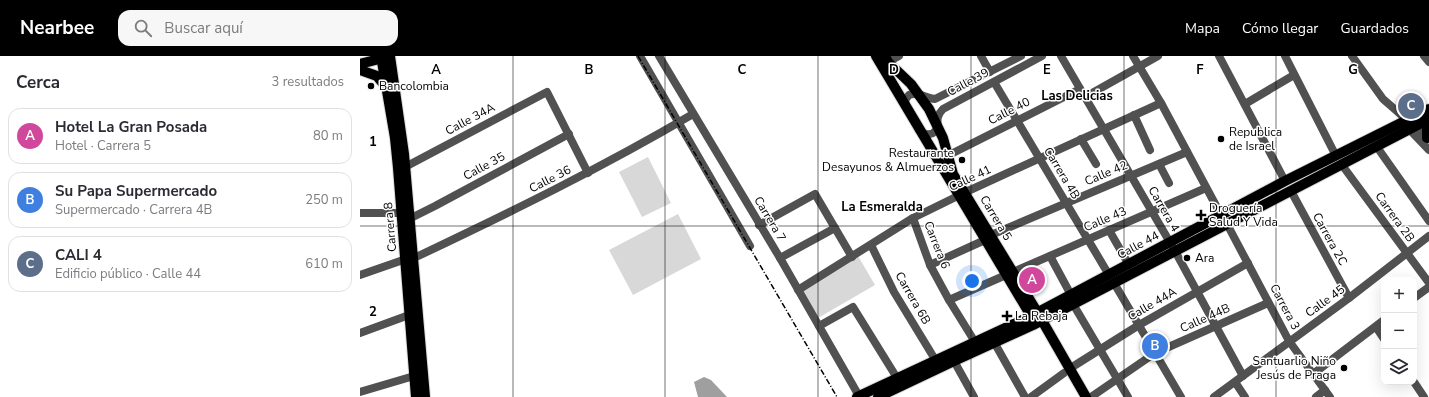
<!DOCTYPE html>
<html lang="es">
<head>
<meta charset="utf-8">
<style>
  :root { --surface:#fff; --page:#f7f7f7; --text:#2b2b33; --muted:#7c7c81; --line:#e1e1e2; --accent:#000 }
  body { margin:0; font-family:"Nunito Sans",sans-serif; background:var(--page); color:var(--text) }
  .controls { position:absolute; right:12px; bottom:12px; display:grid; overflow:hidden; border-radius:8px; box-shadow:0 4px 16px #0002 }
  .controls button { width:36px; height:36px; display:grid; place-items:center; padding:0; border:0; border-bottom:1px solid var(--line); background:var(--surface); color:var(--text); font:20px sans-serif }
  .you { position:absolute; left:612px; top:225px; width:14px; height:14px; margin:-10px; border:3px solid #fff; border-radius:50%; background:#1a73e8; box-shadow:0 0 0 6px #1a73e833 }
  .badge { display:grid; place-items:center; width:26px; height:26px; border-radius:50%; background:var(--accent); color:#fff; font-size:13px; font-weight:700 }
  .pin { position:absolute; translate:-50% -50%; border:2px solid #fff; box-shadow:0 1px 4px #0006 }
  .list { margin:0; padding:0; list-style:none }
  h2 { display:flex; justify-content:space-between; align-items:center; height:52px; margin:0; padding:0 16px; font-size:17px }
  h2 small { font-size:13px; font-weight:400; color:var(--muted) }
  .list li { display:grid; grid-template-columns:26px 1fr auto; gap:12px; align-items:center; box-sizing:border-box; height:56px; margin:0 8px 8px; padding:0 8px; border:1px solid var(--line); border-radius:12px }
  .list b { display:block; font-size:15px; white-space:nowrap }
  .list p { margin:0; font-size:13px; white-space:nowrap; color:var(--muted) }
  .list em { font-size:13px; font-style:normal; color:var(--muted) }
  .icon { flex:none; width:22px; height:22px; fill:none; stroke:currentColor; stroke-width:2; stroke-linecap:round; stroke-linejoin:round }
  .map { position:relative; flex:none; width:1069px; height:341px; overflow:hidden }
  header { display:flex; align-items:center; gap:24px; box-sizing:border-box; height:56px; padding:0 20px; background:var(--accent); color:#fff }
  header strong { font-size:19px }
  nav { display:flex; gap:22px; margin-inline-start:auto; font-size:14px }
  .search { width:280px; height:36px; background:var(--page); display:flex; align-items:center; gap:10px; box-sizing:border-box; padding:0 14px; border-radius:12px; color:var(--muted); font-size:15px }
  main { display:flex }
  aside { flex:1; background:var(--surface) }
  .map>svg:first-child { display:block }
  .green { fill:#d8d8d8 }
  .water { fill:#9f9f9f }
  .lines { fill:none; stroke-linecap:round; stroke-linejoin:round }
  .major-casing { stroke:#dbdbdb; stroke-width:12 }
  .minor { stroke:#515151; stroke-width:8 }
  .major { stroke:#000; stroke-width:10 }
  .rail { stroke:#000; stroke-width:1.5; stroke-dasharray:6 2 1 2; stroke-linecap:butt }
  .grid { fill:none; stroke:#000; stroke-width:1; stroke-opacity:0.55 }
  .poi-dot { fill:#000; stroke:#fff; stroke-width:1.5 }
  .labels { text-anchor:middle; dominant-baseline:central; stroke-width:3; stroke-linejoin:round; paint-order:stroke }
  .street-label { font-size:12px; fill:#000; stroke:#fff }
  .poi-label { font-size:12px; fill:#000; stroke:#fff; text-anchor:start }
  .neighbourhood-label { font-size:13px; font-weight:bold; fill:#000; stroke:#fff }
  .grid-label { font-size:13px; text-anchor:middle; font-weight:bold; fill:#000; stroke:#fff; stroke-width:3; stroke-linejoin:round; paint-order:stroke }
</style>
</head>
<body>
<header>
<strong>Nearbee</strong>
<div class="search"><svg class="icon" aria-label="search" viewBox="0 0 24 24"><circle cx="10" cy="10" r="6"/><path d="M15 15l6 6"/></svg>Buscar aquí</div>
<nav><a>Mapa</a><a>Cómo llegar</a><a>Guardados</a></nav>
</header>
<main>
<aside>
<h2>Cerca<small>3 resultados</small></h2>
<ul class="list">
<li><span class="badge" style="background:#d1479c">A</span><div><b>Hotel La Gran Posada</b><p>Hotel · Carrera 5</p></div><em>80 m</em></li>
<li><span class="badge" style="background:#3f7fe0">B</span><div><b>Su Papa Supermercado</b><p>Supermercado · Carrera 4B</p></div><em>250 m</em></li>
<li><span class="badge" style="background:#5c6f8a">C</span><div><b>CALI 4</b><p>Edificio público · Calle 44</p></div><em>610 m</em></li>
</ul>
</aside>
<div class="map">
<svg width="1069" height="341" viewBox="0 0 1069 341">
  <rect width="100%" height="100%" fill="#fff"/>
  <g class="green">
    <polygon points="288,101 311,147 282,161 259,116"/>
    <polygon points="318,158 341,203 273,239 249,194"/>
    <polygon points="498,200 515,229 458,262 441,233"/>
  </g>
  <polygon class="water" points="344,321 351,324 367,341 338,341 334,326"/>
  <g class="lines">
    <defs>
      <g id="major">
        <polyline points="21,0 35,82 38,112 56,341"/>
        <polyline points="30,0 44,98 65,341"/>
        <polyline points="516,0 674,265"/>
        <polyline points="525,0 528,6 551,28 569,53 583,82 593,118 676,254 726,341"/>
        <polyline points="0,8 27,1"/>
        <polyline points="0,14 17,20 26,31"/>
        <polyline points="1067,82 1067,71 1069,65"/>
        <polyline points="497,341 669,261 925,125 1069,53"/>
        <polyline points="518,341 594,305 673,269 1069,63"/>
      </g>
    </defs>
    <use href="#major" class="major-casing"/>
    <g class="minor">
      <polyline points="280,0 390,190"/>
      <polyline points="299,0 420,202 499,340"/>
      <polyline points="621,0 630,16"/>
      <polyline points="701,0 815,195 883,320"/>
      <polyline points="773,0 801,47 861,159"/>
      <polyline points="859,0 925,125"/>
      <polyline points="925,0 976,100"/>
      <polyline points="992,0 1023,43 1069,83"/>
      <polyline points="1064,0 1069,6"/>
      <polyline points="528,6 539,0"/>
      <polyline points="634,26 749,219"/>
      <polyline points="725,41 798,0"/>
      <polyline points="885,48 934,19"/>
      <path d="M546 51 545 44 549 39C558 35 565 42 575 43L661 0"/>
      <polyline points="774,59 790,94"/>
      <polyline points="1046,70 1069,94"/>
      <path d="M559 74C565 80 575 80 577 71 578 67 577 64 578 61 579 58 581 55 583 53L682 0"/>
      <polyline points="721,83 736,108"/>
      <polyline points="1017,91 1069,165"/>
      <polyline points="589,99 720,33"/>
      <polyline points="799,108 809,127"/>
      <polyline points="982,109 1069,227"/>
      <polyline points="45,111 187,36 228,117"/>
      <polyline points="931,135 989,242"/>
      <polyline points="0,157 43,157"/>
      <polyline points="51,162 75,150 209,78"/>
      <polyline points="553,162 570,209 589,244 615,286"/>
      <polyline points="867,168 929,285 970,341"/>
      <polyline points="399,169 455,138 492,201"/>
      <polyline points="749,174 769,209"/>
      <polyline points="631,179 827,96"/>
      <polyline points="511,189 534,236 576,305"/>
      <polyline points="690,200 711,239"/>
      <path d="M54 202C149 157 243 111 333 58"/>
      <polyline points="420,202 475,172"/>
      <polyline points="570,209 625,184"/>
      <polyline points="653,216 846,132"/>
      <polyline points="0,219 46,203"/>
      <polyline points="754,227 821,341"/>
      <polyline points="438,234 553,162 608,135 801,47"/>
      <polyline points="1054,242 1069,231"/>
      <polyline points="589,244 646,219"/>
      <polyline points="713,248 768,341"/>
      <polyline points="459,270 493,251 537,322"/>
      <polyline points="1016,271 1024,283"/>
      <polyline points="0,277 49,259"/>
      <polyline points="634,286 665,341"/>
      <polyline points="594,305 614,341"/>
      <polyline points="709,313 779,269 888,207"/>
      <polyline points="953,318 1024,264"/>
      <polyline points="875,326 885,341"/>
      <polyline points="1054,326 1064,341"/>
      <polyline points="0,336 54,320"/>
      <polyline points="671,341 704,317"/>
      <polyline points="731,341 795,297 908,247"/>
      <polyline points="854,341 989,242 1069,180"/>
      <polyline points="956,341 965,334"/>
    </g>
    <use href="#major" class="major"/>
    <polyline class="rail" points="278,0 477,341"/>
  </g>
  <path class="grid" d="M153 0V341M305 0V341M458 0V341M611 0V341M764 0V341M916 0V341M0 170H1069"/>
  <g class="poi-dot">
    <circle cx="11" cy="30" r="4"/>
    <circle cx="861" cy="83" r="4"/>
    <circle cx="602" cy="104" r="4"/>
    <path d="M839 153h4v4h4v4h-4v4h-4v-4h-4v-4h4z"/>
    <circle cx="827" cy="202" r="4"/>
    <path d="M645 254h4v4h4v4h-4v4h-4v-4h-4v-4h4z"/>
    <circle cx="984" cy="312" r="4"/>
  </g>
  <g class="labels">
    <g class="street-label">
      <text transform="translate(608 26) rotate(-28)">Calle 39</text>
      <text transform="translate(649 55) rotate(-27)">Calle 40</text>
      <text transform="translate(110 63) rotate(-28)">Calle 34A</text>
      <text transform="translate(124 110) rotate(-28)">Calle 35</text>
      <text transform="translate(702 117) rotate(59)">Carrera 4B</text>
      <text transform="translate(746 117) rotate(-23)">Calle 42</text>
      <text transform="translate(610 122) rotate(-25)">Calle 41</text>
      <text transform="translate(190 123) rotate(-27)">Calle 36</text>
      <text transform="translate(804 153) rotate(60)">Carrera 4</text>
      <text transform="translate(1035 161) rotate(54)">Carrera 2B</text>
      <text transform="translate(636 162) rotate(59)">Carrera 5</text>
      <text transform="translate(410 163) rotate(59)">Carrera 7</text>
      <text transform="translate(745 163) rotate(-23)">Calle 43</text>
      <text transform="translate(30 171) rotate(-95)">Carrera 8</text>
      <text transform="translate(970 183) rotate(61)">Carrera 2C</text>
      <text transform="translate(577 189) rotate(68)">Carrera 6</text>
      <text transform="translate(778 189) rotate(-28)">Calle 44</text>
      <text transform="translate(553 242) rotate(60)">Carrera 6B</text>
      <text transform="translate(965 245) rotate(-36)">Calle 45</text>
      <text transform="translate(792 248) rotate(-30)">Calle 44A</text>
      <text transform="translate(925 251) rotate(62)">Carrera 3</text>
      <text transform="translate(845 262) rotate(-24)">Calle 44B</text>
    </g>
    <g class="poi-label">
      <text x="19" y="30">Bancolombia</text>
      <text x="869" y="76">Republica<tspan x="869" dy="14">de Israel</tspan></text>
      <text x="594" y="97" text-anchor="end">Restaurante<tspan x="594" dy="14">Desayunos &amp; Almuerzos</tspan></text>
      <text x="849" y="152">Droguería<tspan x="849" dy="14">Salud Y Vida</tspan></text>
      <text x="835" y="202">Ara</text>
      <text x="655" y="260">La Rebaja</text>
      <text x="976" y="305" text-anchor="end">Santuarlio Niño<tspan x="976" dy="14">Jesús de Praga</tspan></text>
    </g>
    <g class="neighbourhood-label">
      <text x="717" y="40">Las Delicias</text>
      <text x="522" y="151">La Esmeralda</text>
    </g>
  </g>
  <g class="grid-label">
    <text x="76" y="18">A</text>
    <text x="229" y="18">B</text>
    <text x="382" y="18">C</text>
    <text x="534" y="18">D</text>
    <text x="687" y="18">E</text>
    <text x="840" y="18">F</text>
    <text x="993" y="18">G</text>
    <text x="13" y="90">1</text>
    <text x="13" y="260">2</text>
  </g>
</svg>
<div class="controls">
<button>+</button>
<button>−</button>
<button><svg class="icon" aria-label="layers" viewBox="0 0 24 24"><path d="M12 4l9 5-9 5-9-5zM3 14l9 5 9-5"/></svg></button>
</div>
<div class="you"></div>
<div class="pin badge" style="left:672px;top:224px;background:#d1479c">A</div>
<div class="pin badge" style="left:795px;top:290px;background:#3f7fe0">B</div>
<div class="pin badge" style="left:1051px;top:50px;background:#5c6f8a">C</div>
</div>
</main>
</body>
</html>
